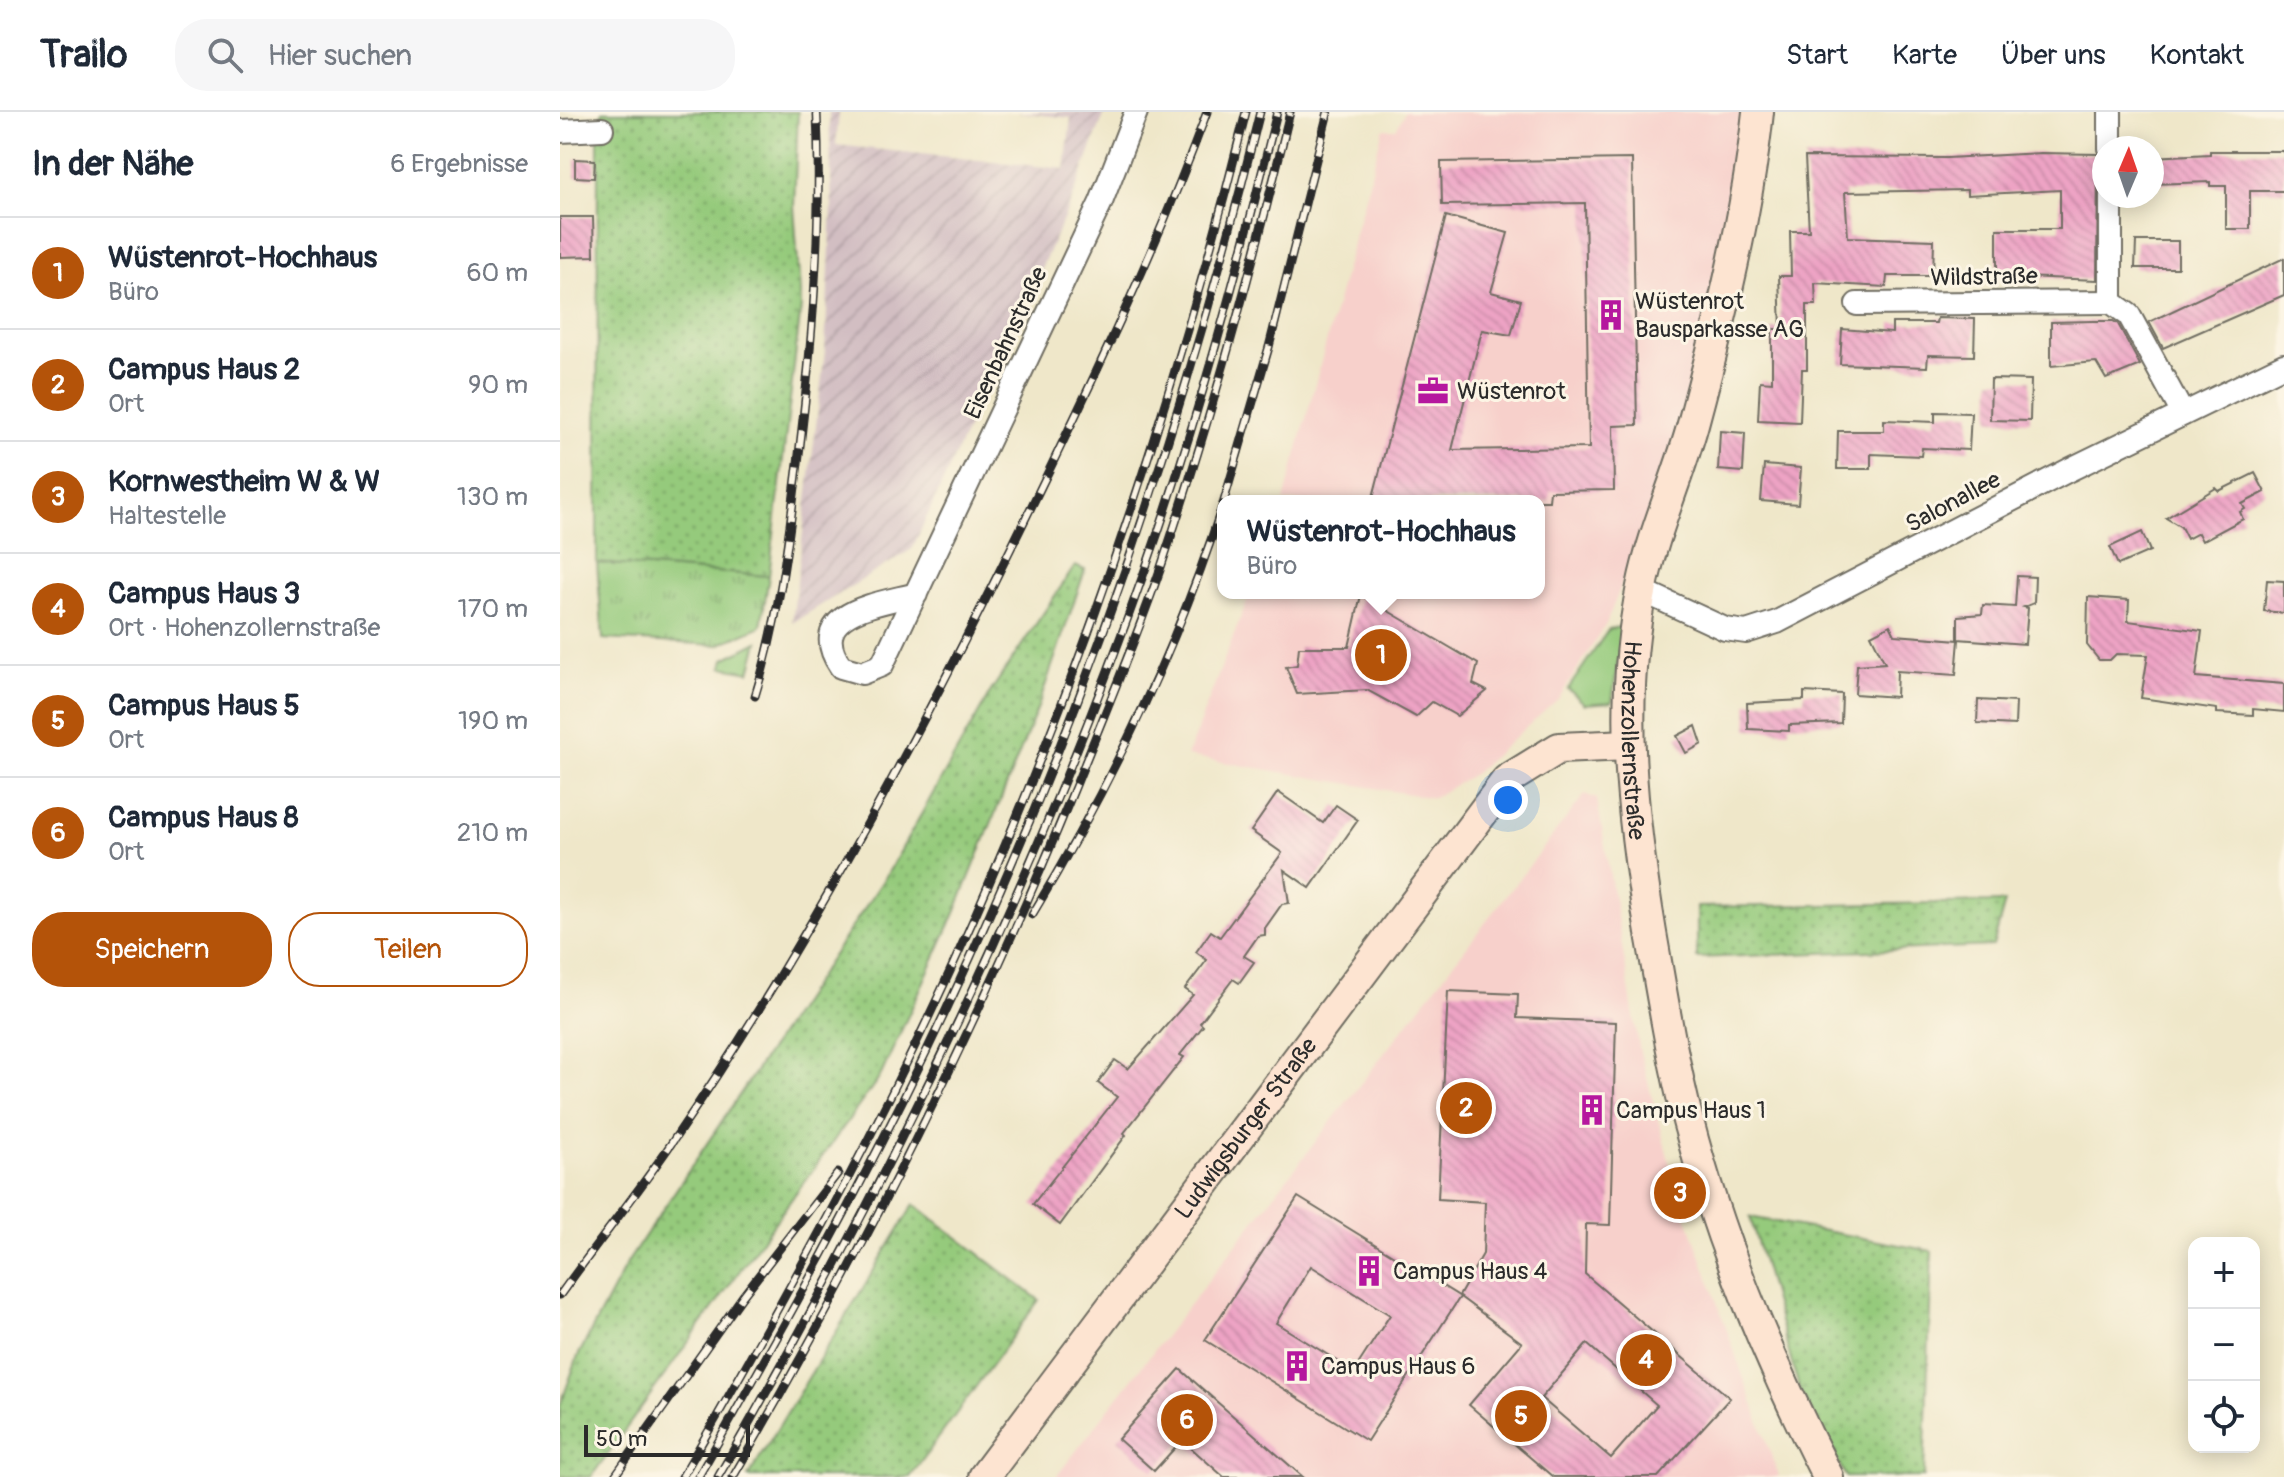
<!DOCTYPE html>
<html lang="de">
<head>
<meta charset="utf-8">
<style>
  :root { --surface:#fff; --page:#f6f6f7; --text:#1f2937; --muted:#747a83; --line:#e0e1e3; --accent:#b45309 }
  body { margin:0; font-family:Pangolin,sans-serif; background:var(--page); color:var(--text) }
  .controls { position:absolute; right:24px; bottom:24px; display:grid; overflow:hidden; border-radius:16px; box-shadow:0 4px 20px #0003 }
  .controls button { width:72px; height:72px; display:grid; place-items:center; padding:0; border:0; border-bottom:2px solid var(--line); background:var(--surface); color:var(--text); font:40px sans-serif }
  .compass { position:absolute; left:1532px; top:24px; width:72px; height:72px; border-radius:50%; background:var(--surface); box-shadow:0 4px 20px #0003; rotate:2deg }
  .scale { position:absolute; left:24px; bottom:20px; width:166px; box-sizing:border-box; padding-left:8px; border:4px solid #2b2b2b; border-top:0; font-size:22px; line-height:28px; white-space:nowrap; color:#2b2b2b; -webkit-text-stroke:6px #fcf5e5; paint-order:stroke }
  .you { position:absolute; left:948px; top:688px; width:28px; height:28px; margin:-20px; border:6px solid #fff; border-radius:50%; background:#1a73e8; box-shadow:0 0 0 12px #1a73e833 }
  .badge { display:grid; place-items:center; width:52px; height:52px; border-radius:50%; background:var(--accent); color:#fff; font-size:26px; font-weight:700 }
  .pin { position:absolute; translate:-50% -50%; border:4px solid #fff; box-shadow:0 2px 8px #0006 }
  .popup { position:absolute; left:657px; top:383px; width:328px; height:104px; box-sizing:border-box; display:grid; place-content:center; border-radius:16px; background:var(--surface); filter:drop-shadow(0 2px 6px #0005); font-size:26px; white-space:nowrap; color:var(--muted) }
  .popup b { font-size:30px; color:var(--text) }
  .popup::after { content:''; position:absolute; left:50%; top:100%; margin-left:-16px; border:16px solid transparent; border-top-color:var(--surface) }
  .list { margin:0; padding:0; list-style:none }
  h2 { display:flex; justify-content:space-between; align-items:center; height:104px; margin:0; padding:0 32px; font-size:34px }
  h2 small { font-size:26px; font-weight:400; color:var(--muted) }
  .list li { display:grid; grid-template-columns:52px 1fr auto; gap:24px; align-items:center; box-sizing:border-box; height:112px; padding:0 32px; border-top:2px solid var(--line) }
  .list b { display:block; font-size:30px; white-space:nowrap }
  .list p { margin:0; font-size:26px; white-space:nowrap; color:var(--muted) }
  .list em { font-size:26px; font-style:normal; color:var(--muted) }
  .actions { display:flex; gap:16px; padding:24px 32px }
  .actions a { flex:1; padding:18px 0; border:2px solid var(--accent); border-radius:32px; text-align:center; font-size:28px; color:var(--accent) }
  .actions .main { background:var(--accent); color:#fff }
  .icon { flex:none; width:44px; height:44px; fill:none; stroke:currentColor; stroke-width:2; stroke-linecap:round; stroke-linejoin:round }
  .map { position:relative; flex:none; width:1724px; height:1365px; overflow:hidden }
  header { display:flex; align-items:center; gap:48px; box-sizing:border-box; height:112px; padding:0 40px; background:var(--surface); border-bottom:2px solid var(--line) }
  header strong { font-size:38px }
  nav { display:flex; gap:44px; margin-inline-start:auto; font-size:28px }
  .search { width:560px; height:72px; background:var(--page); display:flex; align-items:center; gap:20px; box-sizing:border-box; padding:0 28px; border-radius:32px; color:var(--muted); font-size:30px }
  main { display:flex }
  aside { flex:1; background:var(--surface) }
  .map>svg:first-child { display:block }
  .built { fill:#f7d0cb }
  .industrial { fill:url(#industrial-furrows) }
  .grass { fill:#95ca7c; stroke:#607a54; stroke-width:2 }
  .park { fill:url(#park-tufts); stroke:#607a54; stroke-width:2 }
  .garden { fill:url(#garden-dots); stroke:#607a54; stroke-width:2 }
  .building { fill:url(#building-back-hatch); fill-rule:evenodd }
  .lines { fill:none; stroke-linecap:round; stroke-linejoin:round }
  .minor-casing { stroke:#706d62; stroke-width:26 }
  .secondary-casing { stroke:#706d62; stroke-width:34 }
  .minor { stroke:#fff; stroke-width:22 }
  .secondary { stroke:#fde4d1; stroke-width:30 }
  .rail-casing { stroke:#2b2b2b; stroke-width:9 }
  .rail { stroke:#fcf5e5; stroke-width:6; stroke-dasharray:18; stroke-linecap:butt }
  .labels { text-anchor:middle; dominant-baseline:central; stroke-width:6; stroke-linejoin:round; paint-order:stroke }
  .street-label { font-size:24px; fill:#2b2b2b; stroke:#fcf5e5 }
  .poi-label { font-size:24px; fill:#2b2b2b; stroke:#fcf5e5; text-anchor:start }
</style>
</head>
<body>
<header>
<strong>Trailo</strong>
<div class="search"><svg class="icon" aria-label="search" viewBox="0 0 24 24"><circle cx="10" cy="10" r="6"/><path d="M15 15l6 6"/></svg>Hier suchen</div>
<nav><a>Start</a><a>Karte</a><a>Über uns</a><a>Kontakt</a></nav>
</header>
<main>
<aside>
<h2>In der Nähe<small>6 Ergebnisse</small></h2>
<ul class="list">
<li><span class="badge">1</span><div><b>Wüstenrot-Hochhaus</b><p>Büro</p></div><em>60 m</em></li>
<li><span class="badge">2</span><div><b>Campus Haus 2</b><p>Ort</p></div><em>90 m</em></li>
<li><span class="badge">3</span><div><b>Kornwestheim W &amp; W</b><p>Haltestelle</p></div><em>130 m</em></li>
<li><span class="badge">4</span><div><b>Campus Haus 3</b><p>Ort · Hohenzollernstraße</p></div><em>170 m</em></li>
<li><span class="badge">5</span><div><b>Campus Haus 5</b><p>Ort</p></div><em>190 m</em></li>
<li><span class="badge">6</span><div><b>Campus Haus 8</b><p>Ort</p></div><em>210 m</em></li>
</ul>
<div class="actions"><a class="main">Speichern</a><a>Teilen</a></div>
</aside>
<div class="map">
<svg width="1724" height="1365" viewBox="0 0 1724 1365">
  <defs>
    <pattern id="industrial-furrows" width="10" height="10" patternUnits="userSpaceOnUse" patternTransform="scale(2)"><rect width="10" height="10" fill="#d2bec2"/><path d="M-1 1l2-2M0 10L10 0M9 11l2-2" fill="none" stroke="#b4a3a7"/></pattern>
    <pattern id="park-tufts" width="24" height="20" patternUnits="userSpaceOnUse" patternTransform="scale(2)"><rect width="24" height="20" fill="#95ca7c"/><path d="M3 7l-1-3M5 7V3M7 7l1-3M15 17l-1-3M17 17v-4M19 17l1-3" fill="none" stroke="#7aa466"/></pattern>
    <pattern id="garden-dots" width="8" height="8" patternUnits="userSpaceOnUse" patternTransform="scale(2)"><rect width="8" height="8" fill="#95ca7c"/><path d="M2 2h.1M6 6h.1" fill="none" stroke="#7aa466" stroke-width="1.8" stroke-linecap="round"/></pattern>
    <pattern id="building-back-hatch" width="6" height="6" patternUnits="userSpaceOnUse" patternTransform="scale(2)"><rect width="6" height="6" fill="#eda3c4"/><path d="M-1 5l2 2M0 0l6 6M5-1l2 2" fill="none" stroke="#cb8ca9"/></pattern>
  </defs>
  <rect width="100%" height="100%" fill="#fcf5e5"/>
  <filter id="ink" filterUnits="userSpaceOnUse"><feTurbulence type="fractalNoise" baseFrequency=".0125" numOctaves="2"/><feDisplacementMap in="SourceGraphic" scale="16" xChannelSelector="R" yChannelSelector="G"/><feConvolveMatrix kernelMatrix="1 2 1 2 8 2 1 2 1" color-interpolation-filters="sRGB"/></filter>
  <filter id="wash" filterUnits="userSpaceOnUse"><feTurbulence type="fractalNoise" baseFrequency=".006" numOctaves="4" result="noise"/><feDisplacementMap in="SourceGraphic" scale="32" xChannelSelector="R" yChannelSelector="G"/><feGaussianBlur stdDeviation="1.8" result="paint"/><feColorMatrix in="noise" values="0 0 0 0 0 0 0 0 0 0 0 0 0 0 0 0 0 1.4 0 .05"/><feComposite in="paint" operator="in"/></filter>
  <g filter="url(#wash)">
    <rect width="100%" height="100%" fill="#efe7c9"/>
    <g class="built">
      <polygon points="845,0 1198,0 1091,443 1074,441 1046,512 999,586 915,661 873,686 627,644 690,481 979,481 979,389 724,389 823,17 836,17"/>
      <polygon points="1025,682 1037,687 1080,940 1116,1075 1219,1365 496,1365"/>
    </g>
    <polygon class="industrial" points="269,0 279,0 276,33 505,57 511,6 456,0 545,0 509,95 352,437 232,511 265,239 272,95"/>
    <g class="grass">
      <polygon points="1059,515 1063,517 1052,590 1025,592 1008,577 1049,517"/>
      <polygon points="198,530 190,560 162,555 164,547"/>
    </g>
    <polygon class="park" points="37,451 209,464 201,514 158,533 43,527"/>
    <g class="garden">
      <polygon points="42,0 238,0 234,94 241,195 209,464 37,451 38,28"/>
      <polygon points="515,454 525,458 478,595 395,801 321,963 31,1365 0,1365 0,1294 18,1244 67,1151 328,761 431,579"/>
      <polygon points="1445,790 1433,834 1137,846 1137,795"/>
      <polygon points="354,1092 479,1188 350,1365 188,1365"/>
      <polygon points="1190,1105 1372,1139 1364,1365 1286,1365 1240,1279"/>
    </g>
    <g id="blocks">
      <g class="building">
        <polygon points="1650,39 1724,39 1724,79 1690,79 1690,117 1666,117 1666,74 1650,74 1650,70 1592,72 1592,45 1650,42"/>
        <polygon points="1481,41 1538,42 1537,168 1437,164 1437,117 1500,117 1500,78 1407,83 1407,78 1285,80 1288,125 1374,128 1373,164 1327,164 1326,175 1255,171 1256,193 1247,193 1247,257 1242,257 1240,310 1198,308 1200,269 1212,270 1212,217 1221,217 1219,164 1231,164 1230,119 1249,119 1245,45 1387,46"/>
        <polygon points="15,47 35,48 34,66 15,65"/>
        <polygon points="1072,47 1077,313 1053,314 1054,378 990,379 989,389 812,389 886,104 948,121 931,180 961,188 951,223 922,218 892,338 1029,336 1025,91 882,93 881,50"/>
        <polygon points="0,105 33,105 34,144 0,145"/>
        <polygon points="1576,129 1618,129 1618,156 1575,156"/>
        <polygon points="1724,146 1724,183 1603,236 1589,210"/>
        <polygon points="1377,206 1415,207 1414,244 1368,243 1367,255 1280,252 1282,217 1332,221 1332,211 1376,211"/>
        <polygon points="1533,209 1553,209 1558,212 1580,253 1546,267 1536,250 1491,254 1491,210"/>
        <polygon points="1431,267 1471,268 1470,309 1430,308"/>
        <polygon points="1375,300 1411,301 1409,338 1362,336 1361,344 1311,342 1311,357 1277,357 1278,319 1324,319 1324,308 1375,310"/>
        <polygon points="1160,319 1185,321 1183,360 1158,358"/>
        <polygon points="1204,353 1241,356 1238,392 1201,389"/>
        <polygon points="1695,361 1705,380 1682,392 1685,397 1680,400 1683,407 1642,429 1638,421 1627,427 1621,415 1606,406 1656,376 1659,379"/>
        <polygon points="1582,420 1590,439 1558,453 1550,435"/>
        <polygon points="1457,464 1475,465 1474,491 1464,495 1468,496 1465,532 1398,527 1398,504 1422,502 1423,493 1455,495"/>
        <polygon points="1707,468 1724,469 1724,501 1704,499"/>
        <polygon points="801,483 918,552 913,572 927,579 897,604 872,590 856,605 807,578 737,582 726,555 737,553 739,535 789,535"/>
        <polygon points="1528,485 1569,488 1568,509 1642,519 1636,565 1724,572 1724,600 1693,597 1693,603 1657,601 1657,597 1581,586 1588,543 1556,542 1550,548 1539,548 1527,533"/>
        <polygon points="1330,513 1335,523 1399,528 1396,563 1337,559 1336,585 1295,582 1297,553 1325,551 1311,523"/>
        <polygon points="1244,580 1282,582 1281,611 1229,613 1229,619 1188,617 1187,591 1244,588"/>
        <polygon points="1418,588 1456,590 1455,613 1417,611"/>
        <polygon points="1136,614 1142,632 1126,641 1117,624"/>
        <polygon points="718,680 763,711 776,693 798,708 750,776 724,758 729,791 722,792 705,816 705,823 698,824 684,844 694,850 679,871 673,867 640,911 643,914 620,943 624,945 564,1021 566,1023 500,1113 473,1092 557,985 538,971 555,948 568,957 633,883 625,877 647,848 636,840 651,819 660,825 722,741 691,719"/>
        <path d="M888 879 958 882 957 906 1056 910 1050 1113 1026 1112 1025 1162 1170 1286 1098 1365H993L909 1293 962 1231 900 1185 807 1329 645 1228 738 1085 899 1184 923 1142 925 1090 878 1087ZM751 1154 830 1203 794 1259 716 1211ZM1027 1232 1097 1293 1051 1346 981 1286Z"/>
        <polygon points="620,1257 656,1289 743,1365 664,1365 622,1328 594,1359 558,1327"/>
      </g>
    </g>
  </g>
  <g filter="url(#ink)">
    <use href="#blocks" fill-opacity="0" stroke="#706d62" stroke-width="2"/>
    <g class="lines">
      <defs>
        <g id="minor">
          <polyline points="1550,0 1550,36"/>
          <polyline points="0,19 42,17"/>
          <polyline points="1551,84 1551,190 1569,203 1623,302"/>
          <polyline points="1297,192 1551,190"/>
          <polyline points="1081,478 1165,517 1186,520 1217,510 1509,358 1724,253"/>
          <path d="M356 482C320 492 243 500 281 555L302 561 322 553 541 90 576 0"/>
        </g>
        <g id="secondary">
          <path id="s1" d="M1198 0C1187 105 1160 211 1133 312 1118 367 1093 420 1082 475 1058 590 1072 707 1091 821 1102 883 1112 947 1128 1009 1160 1133 1210 1251 1268 1365"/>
          <path id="s2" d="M424 1365 947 668 999 636 1069 633"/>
        </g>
      </defs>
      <use href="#minor" class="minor-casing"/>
      <use href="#secondary" class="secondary-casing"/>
      <use href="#minor" class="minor"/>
      <use href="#secondary" class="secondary"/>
      <defs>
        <g id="rail">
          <polyline points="664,389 709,235 768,0"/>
          <path d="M195 584C219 508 228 431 238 351 252 234 262 118 257 0"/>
          <path d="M472 803C551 672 616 538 663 392"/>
          <path d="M0 1183C37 1131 77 1082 113 1029 253 825 371 601 479 379 540 254 599 130 647 0"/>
          <polyline points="54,1365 182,1185 278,1061"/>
          <path d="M122 1365C233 1174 340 979 427 776 535 525 620 266 686 0"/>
          <path d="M138 1365C247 1176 352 983 438 783 549 530 634 268 700 0"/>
          <path d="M158 1365C326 1075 473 774 585 458 638 308 679 154 717 0"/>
          <path d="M173 1365C303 1142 419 912 516 673 545 601 575 530 600 458 651 307 693 154 730 0"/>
        </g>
      </defs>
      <use href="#rail" class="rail-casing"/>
      <use href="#rail" class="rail"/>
    </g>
  </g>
  <defs>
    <symbol id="building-bare" viewBox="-9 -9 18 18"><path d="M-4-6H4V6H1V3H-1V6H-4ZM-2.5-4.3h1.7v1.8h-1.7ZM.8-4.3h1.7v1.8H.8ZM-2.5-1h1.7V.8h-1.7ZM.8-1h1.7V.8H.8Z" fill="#b5179e" stroke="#fcf5e5" stroke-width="2.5" paint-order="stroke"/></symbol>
    <symbol id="office-bare" viewBox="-9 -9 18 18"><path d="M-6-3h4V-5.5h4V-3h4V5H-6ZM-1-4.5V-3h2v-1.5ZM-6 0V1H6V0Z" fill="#b5179e" stroke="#fcf5e5" stroke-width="2.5" paint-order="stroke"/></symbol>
  </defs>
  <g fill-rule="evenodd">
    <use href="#building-bare" x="1029" y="181" width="44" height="44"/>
    <use href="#office-bare" x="851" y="257" width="44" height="44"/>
    <use href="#building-bare" x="1010" y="976" width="44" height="44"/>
    <use href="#building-bare" x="787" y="1137" width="44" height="44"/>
    <use href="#building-bare" x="715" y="1232" width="44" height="44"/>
  </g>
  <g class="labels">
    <g class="street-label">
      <text transform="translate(1424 165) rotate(-1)">Wildstraße</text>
      <text transform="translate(446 231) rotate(-65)">Eisenbahnstraße</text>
      <text transform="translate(1393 390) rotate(-28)">Salonallee</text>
      <text stroke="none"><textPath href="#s1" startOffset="644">Hohenzollernstraße</textPath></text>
      <text stroke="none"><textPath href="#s2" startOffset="436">Ludwigsburger Straße</textPath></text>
    </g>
    <g class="poi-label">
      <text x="1075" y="189">Wüstenrot<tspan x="1075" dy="28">Bausparkasse AG</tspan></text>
      <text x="897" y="279">Wüstenrot</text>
      <text x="1056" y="998">Campus Haus 1</text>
      <text x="833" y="1159">Campus Haus 4</text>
      <text x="761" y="1254">Campus Haus 6</text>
    </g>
  </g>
</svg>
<div class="controls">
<button>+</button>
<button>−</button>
<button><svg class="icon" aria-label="locate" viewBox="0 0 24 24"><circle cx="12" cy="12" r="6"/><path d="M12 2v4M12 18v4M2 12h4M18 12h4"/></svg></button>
</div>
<svg class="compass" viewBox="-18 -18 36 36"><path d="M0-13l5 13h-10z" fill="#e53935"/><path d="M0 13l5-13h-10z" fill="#747a83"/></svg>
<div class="scale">50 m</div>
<div class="you"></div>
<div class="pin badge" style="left:821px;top:543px">1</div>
<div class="popup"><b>Wüstenrot-Hochhaus</b>Büro</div>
<div class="pin badge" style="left:906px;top:996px">2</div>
<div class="pin badge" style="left:1120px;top:1081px">3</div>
<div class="pin badge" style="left:1086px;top:1248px">4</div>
<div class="pin badge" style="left:961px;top:1304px">5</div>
<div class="pin badge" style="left:627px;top:1308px">6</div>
</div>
</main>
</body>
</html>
